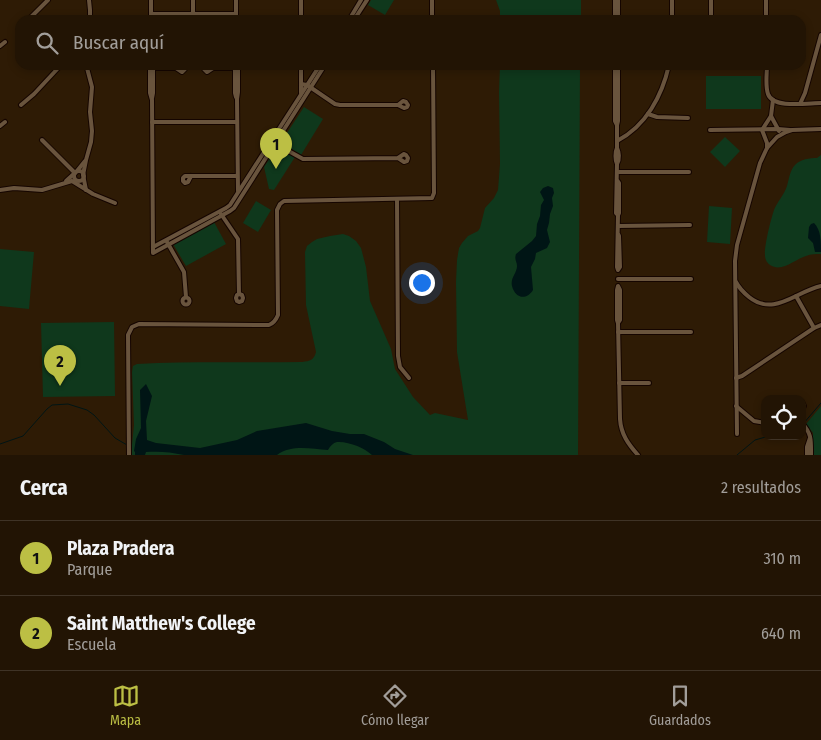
<!DOCTYPE html>
<html lang="es">
<head>
<meta charset="utf-8">
<style>
  :root { --surface:#221404; --page:#2e2113; --text:#f1f3f6; --muted:#a29e9a; --line:#3f3326; --accent:#bcbf44 }
  body { margin:0; font-family:"Fira Sans Condensed",sans-serif; background:var(--page); color:var(--text) }
  .controls { position:absolute; right:15px; bottom:15px; display:grid; overflow:hidden; border-radius:10px; box-shadow:0 2px 8px #0003 }
  .controls button { width:45px; height:45px; display:grid; place-items:center; padding:0; border:0; border-bottom:1px solid var(--line); background:var(--surface); color:var(--text); font:25px sans-serif }
  .you { position:absolute; left:421px; top:282px; width:18px; height:18px; margin:-12px; border:4px solid #fff; border-radius:50%; background:#1a73e8; box-shadow:0 0 0 8px #1a73e833 }
  .badge { display:grid; place-items:center; width:32px; height:32px; border-radius:50%; background:var(--accent); color:#111; font-size:16px; font-weight:700 }
  .pin { position:absolute; translate:-50% -41px; filter:drop-shadow(0 1px 2px #0008) }
  .pin::after { content:''; position:absolute; top:26px; width:18px; height:15px; background:inherit; clip-path:polygon(0 0,100% 0,50% 100%) }
  .list { margin:0; padding:0; list-style:none }
  h2 { display:flex; justify-content:space-between; align-items:center; height:65px; margin:0; padding:0 20px; font-size:21px }
  h2 small { font-size:16px; font-weight:400; color:var(--muted) }
  .list li { display:grid; grid-template-columns:32px 1fr auto; gap:15px; align-items:center; box-sizing:border-box; height:75px; padding:0 20px; border-top:1px solid var(--line) }
  .list b { display:block; font-size:19px; white-space:nowrap }
  .list p { margin:0; font-size:16px; white-space:nowrap; color:var(--muted) }
  .list em { font-size:16px; font-style:normal; color:var(--muted) }
  .icon { flex:none; width:28px; height:28px; fill:none; stroke:currentColor; stroke-width:2; stroke-linecap:round; stroke-linejoin:round }
  .map { position:relative; flex:none; width:821px; height:455px; overflow:hidden }
  .search { position:absolute; background:var(--surface); box-shadow:0 2px 8px #0003; left:15px; right:15px; top:15px; height:55px; display:flex; align-items:center; gap:12px; box-sizing:border-box; padding:0 18px; border-radius:15px; color:var(--muted); font-size:19px }
  .sheet { height:215px; background:var(--surface) }
  nav { display:flex; justify-content:space-around; align-items:center; box-sizing:border-box; height:70px; border-top:1px solid var(--line); background:var(--surface); font-size:14px; color:var(--muted) }
  nav a { display:grid; justify-items:center; gap:2px }
  nav .on { color:var(--accent) }
  .map>svg:first-child { display:block }
  .green { fill:#0f381c }
  .water { fill:#001515 }
  .lines { fill:none; stroke-linecap:round; stroke-linejoin:round }
  .stream { stroke:#001515; stroke-width:1 }
  .street-casing { stroke:#150500; stroke-width:6 }
  .street { stroke:#69543d; stroke-width:4 }
</style>
</head>
<body>
<div class="map">
<svg width="821" height="455" viewBox="0 0 821 455">
  <rect width="100%" height="100%" fill="#2e1b05"/>
  <g class="green">
    <polygon points="371,0 394,0 385,15 368,5"/>
    <polygon points="496,0 581,0 581,20 500,20 500,11"/>
    <path d="M500 65H580L578 455H131L134 425 132 372 133 366 137 364C192 361 247 363 302 362 310 361 314 360 316 352L306 305 305 252 307 246 312 242 317 239 330 236 343 234 349 236 356 241 361 248 366 267 370 301 391 349 395 369 413 397 430 415 435 413 468 420 457 352 456 282 457 260 459 248 462 243 468 236 478 231 480 228 485 208 494 198 498 190 500 164 499 92Z"/>
    <rect x="706" y="76" width="55" height="33"/>
    <polygon points="304,107 323,119 301,155 281,142"/>
    <polygon points="725,137 740,151 725,167 710,152"/>
    <polygon points="277,147 295,157 274,190 269,189 264,167"/>
    <path d="M821 155V254C816 254 811 254 806 256 795 259 782 273 770 265 767 263 765 259 765 256 764 246 771 219 774 210 777 202 784 195 787 186 789 179 790 170 795 165 800 159 810 158 817 158Z"/>
    <polygon points="256,201 271,210 258,232 243,223"/>
    <polygon points="709,206 732,208 730,244 707,242"/>
    <polygon points="214,222 226,244 186,266 173,244"/>
    <polygon points="0,245 0,249 34,252 29,309 0,306"/>
    <polygon points="114,322 115,396 43,397 41,323"/>
    <polygon points="821,406 821,455 813,455 813,433 806,424"/>
  </g>
  <g class="water">
    <path d="M548 186 553 188 554 193 552 198 553 206 550 214 549 223 547 230 550 242 547 248 536 253 535 259 531 267 533 290C526 301 515 298 512 286 510 278 517 273 517 266 517 261 514 260 516 254L532 241 536 236 537 224 540 216 541 205 544 200 540 192 543 188Z"/>
    <path d="M814 223C821 230 821 241 821 252H815L813 243 808 238 809 227 811 224Z"/>
    <path d="M146 384 152 396 146 421 147 440 156 443 200 448 237 440 257 431 306 423 332 431 350 434H364L384 442 395 449 413 455H372C365 448 348 441 337 442 333 443 330 446 328 450 311 449 292 444 277 455H184C171 452 159 451 146 452L145 455H135V452L134 451 136 439 141 428 140 390Z"/>
  </g>
  <g class="lines">
    <g class="stream">
      <polyline points="803,424 821,403"/>
      <polyline points="0,444 23,436 47,409 52,405 68,404 87,410 94,415 115,438 127,445"/>
      <polyline points="737,455 755,440 769,436"/>
    </g>
    <defs>
      <g id="street">
        <polyline points="89,0 90,10 90,20"/>
        <polyline points="151,0 151,20"/>
        <polyline points="193,0 193,14"/>
        <polyline points="236,0 236,20"/>
        <polyline points="301,0 301,20"/>
        <polyline points="432,0 432,20"/>
        <polyline points="615,0 615,20"/>
        <polyline points="618,0 618,20"/>
        <polyline points="672,0 672,20"/>
        <polyline points="711,0 711,20"/>
        <polyline points="766,0 766,20"/>
        <polyline points="151,14 236,14"/>
        <polyline points="28,20 48,0"/>
        <polyline points="349,20 361,0"/>
        <polyline points="354,20 367,0"/>
        <polyline points="0,46 5,42"/>
        <polyline points="150,65 150,93 152,100 153,253 230,211 234,208 325,65"/>
        <polyline points="205,65 204,69 207,72 213,68 238,68"/>
        <polyline points="235,65 235,93 236,97"/>
        <polyline points="301,65 301,93"/>
        <polyline points="615,65 615,121 617,125 618,121 618,65"/>
        <path d="M767 65C767 74 765 85 768 94 773 109 808 103 821 103"/>
        <polyline points="150,68 176,68 182,72 185,69 184,65"/>
        <polyline points="301,84 307,85 335,104 340,105 398,105 404,108 407,107 408,105 406,102 403,101 398,105"/>
        <polyline points="152,98 153,93 153,65"/>
        <polyline points="800,104 805,93 821,35"/>
        <polyline points="21,105 34,94 61,65"/>
        <polyline points="648,114 657,117 688,118"/>
        <polyline points="771,116 779,131"/>
        <polyline points="152,122 237,122"/>
        <path d="M617 125V148C615 152 615 160 617 164 620 159 619 152 617 148"/>
        <polyline points="0,126 5,122"/>
        <polyline points="710,130 778,129 790,130"/>
        <polyline points="42,140 75,173"/>
        <path d="M617 141C646 126 662 96 669 65"/>
        <polyline points="274,143 303,159 398,158 404,162 407,161 408,158 406,155 404,154 398,158"/>
        <polyline points="767,148 767,143 762,130 771,116 773,100"/>
        <circle cx="79" cy="176" r="5"/>
        <polyline points="617,172 689,172"/>
        <polyline points="191,176 188,182 185,183 183,181 183,178 185,176 237,176"/>
        <polyline points="617,180 619,183 619,213 618,215 616,213 617,164"/>
        <polyline points="66,181 77,171 85,161"/>
        <polyline points="0,190 14,188 42,190 72,181 93,194 115,203"/>
        <polyline points="86,190 83,175 86,160 91,142 92,131 90,112 92,87 87,68"/>
        <polyline points="238,191 237,99 238,92 238,65"/>
        <polyline points="397,199 398,356 400,367 409,378"/>
        <polyline points="221,214 238,239 239,294 237,295 236,298 237,301 239,302 242,301 243,298 242,295 239,294"/>
        <polyline points="618,215 617,267 618,270 620,267 619,236 618,234"/>
        <polyline points="618,226 690,225"/>
        <polyline points="167,242 184,272 186,297"/>
        <polyline points="153,247 226,208 230,205 320,65"/>
        <polyline points="618,279 691,279"/>
        <path d="M736 282C739 288 743 292 749 297 774 317 795 292 821 286"/>
        <polyline points="796,296 814,328"/>
        <circle cx="186" cy="301" r="3.5"/>
        <path d="M618 323 620 320V290L618 286 617 290V320L618 323 620 419C621 434 628 444 638 455"/>
        <polyline points="618,332 691,332"/>
        <polyline points="736,378 742,376 814,328 821,325"/>
        <polyline points="619,383 649,383"/>
        <polyline points="802,402 804,406 802,410"/>
        <polyline points="736,406 754,421 765,423"/>
        <path d="M802 423C812 434 811 441 811 455"/>
        <polyline points="737,434 735,261 737,245 760,163 767,148 777,137 786,132 792,130 821,129"/>
        <path d="M129 455 128 335 132 327 139 324 269 325C274 323 276 320 278 315L277 210 280 204 284 201 432 198 434 193 433 65"/>
        <polyline points="807,455 807,447 810,438"/>
      </g>
    </defs>
    <use href="#street" class="street-casing"/>
    <use href="#street" class="street"/>
  </g>
</svg>
<div class="controls">
<button><svg class="icon" aria-label="locate" viewBox="0 0 24 24"><circle cx="12" cy="12" r="6"/><path d="M12 2v4M12 18v4M2 12h4M18 12h4"/></svg></button>
</div>
<div class="you"></div>
<div class="pin badge" style="left:276px;top:169px">1</div>
<div class="pin badge" style="left:60px;top:386px">2</div>
<div class="search"><svg class="icon" aria-label="search" viewBox="0 0 24 24"><circle cx="10" cy="10" r="6"/><path d="M15 15l6 6"/></svg>Buscar aquí</div>
</div>
<section class="sheet">
<h2>Cerca<small>2 resultados</small></h2>
<ul class="list">
<li><span class="badge">1</span><div><b>Plaza Pradera</b><p>Parque</p></div><em>310 m</em></li>
<li><span class="badge">2</span><div><b>Saint Matthew's College</b><p>Escuela</p></div><em>640 m</em></li>
</ul>
</section>
<nav>
<a class="on"><svg class="icon" aria-label="map" viewBox="0 0 24 24"><path d="M3 6l6-2 6 2 6-2v14l-6 2-6-2-6 2zM9 4v14M15 6v14"/></svg>Mapa</a>
<a><svg class="icon" aria-label="directions" viewBox="0 0 24 24"><path d="M12 3l9 9-9 9-9-9zM9 14v-3h6M13 9l2 2-2 2"/></svg>Cómo llegar</a>
<a><svg class="icon" aria-label="saved" viewBox="0 0 24 24"><path d="M7 4h10v16l-5-4-5 4z"/></svg>Guardados</a>
</nav>
</body>
</html>
